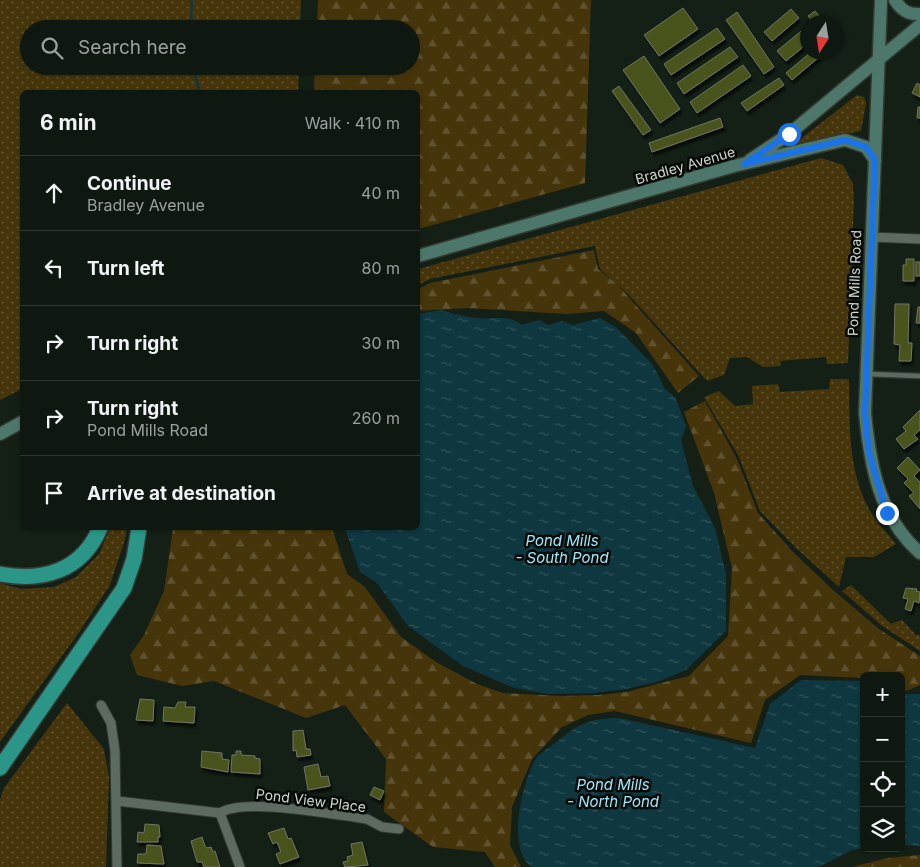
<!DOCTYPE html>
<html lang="en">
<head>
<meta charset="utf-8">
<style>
  :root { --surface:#0f1810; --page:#1d251e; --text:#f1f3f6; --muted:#9ba09f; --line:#2f3730 }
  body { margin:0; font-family:Inter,sans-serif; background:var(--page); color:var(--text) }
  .controls { position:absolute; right:15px; bottom:15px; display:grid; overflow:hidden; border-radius:8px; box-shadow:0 1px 4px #0004 }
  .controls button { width:45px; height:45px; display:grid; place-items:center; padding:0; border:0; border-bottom:1px solid var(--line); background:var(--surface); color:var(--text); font:25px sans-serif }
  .compass { position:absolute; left:800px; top:15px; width:45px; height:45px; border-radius:50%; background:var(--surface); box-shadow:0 1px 4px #0004; rotate:192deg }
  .stop { position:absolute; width:15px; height:15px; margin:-11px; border:4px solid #1a73e8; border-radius:50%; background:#fff }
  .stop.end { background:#1a73e8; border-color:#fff; box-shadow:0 1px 5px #0008 }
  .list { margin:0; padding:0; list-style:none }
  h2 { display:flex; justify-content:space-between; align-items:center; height:65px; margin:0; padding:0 20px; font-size:21px }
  h2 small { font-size:16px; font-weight:400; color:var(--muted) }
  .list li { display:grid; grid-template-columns:32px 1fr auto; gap:15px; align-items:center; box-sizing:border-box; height:75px; padding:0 20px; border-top:1px solid var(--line) }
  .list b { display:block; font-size:19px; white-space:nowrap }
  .list p { margin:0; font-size:16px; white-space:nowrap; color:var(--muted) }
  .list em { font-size:16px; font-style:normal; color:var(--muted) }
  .icon { flex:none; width:28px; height:28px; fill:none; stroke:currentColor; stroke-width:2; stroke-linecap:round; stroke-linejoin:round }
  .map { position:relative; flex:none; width:920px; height:867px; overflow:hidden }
  .search { position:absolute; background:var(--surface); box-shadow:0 1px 4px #0004; left:20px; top:20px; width:400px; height:55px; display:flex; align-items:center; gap:12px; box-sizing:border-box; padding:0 18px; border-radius:28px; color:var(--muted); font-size:19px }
  .panel { position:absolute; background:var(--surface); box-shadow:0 1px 4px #0004; left:20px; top:90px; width:400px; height:440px; border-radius:8px }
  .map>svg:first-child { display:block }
  .grass { fill:url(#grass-dots) }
  .forest { fill:url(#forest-firs) }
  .water { fill:url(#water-ripples) }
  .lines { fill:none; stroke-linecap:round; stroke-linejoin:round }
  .stream { stroke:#0e373f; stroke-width:2.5 }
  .building { fill:#4a521c; stroke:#707463; filter:url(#shadow) }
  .lane-casing { stroke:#333a34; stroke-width:7 }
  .street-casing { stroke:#333a34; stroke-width:11 }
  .secondary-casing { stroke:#333a34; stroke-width:15 }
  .highway-casing { stroke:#333a34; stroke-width:18 }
  .lane { stroke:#5d6a5f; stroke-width:4.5 }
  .street { stroke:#5d6a5f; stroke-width:9 }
  .secondary { stroke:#4e776b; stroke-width:12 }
  .highway { stroke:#2b9687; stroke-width:15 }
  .route { stroke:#1a73e8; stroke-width:6 }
  .labels { text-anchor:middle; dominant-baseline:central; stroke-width:5; stroke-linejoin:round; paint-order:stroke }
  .street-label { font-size:14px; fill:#ced6cf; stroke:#040805 }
  .water-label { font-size:15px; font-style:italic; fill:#96eafe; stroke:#040805 }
</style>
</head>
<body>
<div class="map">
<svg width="920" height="867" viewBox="0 0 920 867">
  <defs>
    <pattern id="grass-dots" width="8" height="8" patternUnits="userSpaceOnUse" patternTransform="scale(1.25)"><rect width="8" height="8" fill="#46350b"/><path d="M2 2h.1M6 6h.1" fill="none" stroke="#60522e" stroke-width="1.8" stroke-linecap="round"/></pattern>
    <pattern id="forest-firs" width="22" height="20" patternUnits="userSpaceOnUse" patternTransform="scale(1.25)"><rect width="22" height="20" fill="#46350b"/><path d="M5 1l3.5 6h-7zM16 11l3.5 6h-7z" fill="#60522e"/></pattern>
    <pattern id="water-ripples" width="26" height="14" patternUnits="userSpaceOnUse" patternTransform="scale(1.25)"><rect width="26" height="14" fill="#0e373f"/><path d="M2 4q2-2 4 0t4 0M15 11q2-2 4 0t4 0" fill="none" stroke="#30535a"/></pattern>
    <filter id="shadow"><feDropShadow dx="2" dy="4" stdDeviation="1" flood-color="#0009"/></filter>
  </defs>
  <rect width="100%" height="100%" fill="#142016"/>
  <g class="grass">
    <polygon points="0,0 301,0 300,29 29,29 29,66 299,66 298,92 22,92 22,389 0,400"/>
    <polygon points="857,95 864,97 866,103 861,131 794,144"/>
    <polygon points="821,158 843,165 853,184 854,201 848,363 827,364 826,357 780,361 781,366 763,367 747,357 730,358 724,375 707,381 628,294 600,269 595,246 430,279 418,285 418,269"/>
    <path d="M830 379H849C850 423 847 474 872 514 878 524 888 534 896 544L874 557H846L839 587 796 548 760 511 739 457 704 397 719 391 735 406 753 404 752 386 778 384 780 392 829 389Z"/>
    <polygon points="110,528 126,528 126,536 110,585 80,631 0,742 0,583 21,589 54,587 76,577 99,554"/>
    <polygon points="851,585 891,624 902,620 916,635 920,635 920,651 881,625 842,591"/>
    <polygon points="67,703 104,749 109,777 106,867 0,867 0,800 4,788"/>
  </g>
  <g class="forest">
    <polygon points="318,0 591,0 585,183 418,229 418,92 314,92 315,66 411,66 411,29 317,29"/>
    <polygon points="594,250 598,269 617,284 699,376 678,393 636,333 604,311 566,314 467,308 418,311 418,289 430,283"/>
    <polygon points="705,401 737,459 758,513 793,552 833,590 879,629 920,656 920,685 904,692 901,690 901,676 864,676 864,678 800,675 765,700 751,743 615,711 588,715 562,727 532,759 512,807 510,845 521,867 495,867 485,852 433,847 384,812 386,759 345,705 306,718 214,681 182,686 137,675 130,655 144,635 164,591 173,528 332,528 347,574 365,587 401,637 436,662 477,684 503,693 562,696 599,695 627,692 657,684 689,676 728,636 732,568 714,493 684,412"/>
    <polygon points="920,855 920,867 852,867 888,858"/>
  </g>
  <g class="water">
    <path d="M441 310C452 314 464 316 476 318 489 320 511 314 521 325L539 320 548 325 562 321 573 325 600 318 617 328 653 365 665 389 675 397 686 426 681 440 693 486 715 528 726 574V631L686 670 657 682 626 689 594 693 548 694 514 688 463 666 408 626 377 583 360 572 345 528H418V314Z"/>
    <path d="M801 680 864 681 865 848 852 850 819 867H532C506 850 522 781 536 759 539 753 548 749 554 744 577 725 588 718 619 718L755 748 770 704Z"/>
    <polygon points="901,694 920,694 920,846 901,845"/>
  </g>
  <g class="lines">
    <g class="stream">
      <polyline points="191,29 192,0"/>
      <polyline points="194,66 199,92"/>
    </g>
  </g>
  <g class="building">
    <polygon points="683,8 698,29 659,56 644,35"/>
    <polygon points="791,9 799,18 772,41 764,32"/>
    <polygon points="815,11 824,22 813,22 808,16"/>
    <polygon points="737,12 774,67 764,74 726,20"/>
    <polygon points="806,27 808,43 786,61 777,51"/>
    <polygon points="717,28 725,39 671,75 664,64"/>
    <polygon points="730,47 738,57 684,94 677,83"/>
    <polygon points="811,52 825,52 792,80 786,73"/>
    <polygon points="644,56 680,109 660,123 623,70"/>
    <polygon points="743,65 751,76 697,113 690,102"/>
    <polygon points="779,78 784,85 747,111 741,103"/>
    <polygon points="917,83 920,85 920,97 912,93"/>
    <polygon points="619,86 651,130 643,135 612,91"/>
    <polygon points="918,107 920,107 920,118 917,118"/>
    <polygon points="720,118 723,127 652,152 649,143"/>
    <polygon points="906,259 914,259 914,281 903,281 903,265 906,265"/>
    <rect x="916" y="262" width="4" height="14"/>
    <polygon points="895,304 909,304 908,343 912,343 911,361 899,361 900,345 894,344"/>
    <polygon points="918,307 920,307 920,323 916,323"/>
    <polygon points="920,410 920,430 914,435 918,439 904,449 896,439 906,431 903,427"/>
    <polygon points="908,457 920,470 914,476 920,482 920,509 909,496 914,493 904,483 908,479 897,468"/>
    <polygon points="906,588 917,589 916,591 920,592 919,603 914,601 911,611 905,609 908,599 903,598"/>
    <polygon points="140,699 154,700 153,721 136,720"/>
    <polygon points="178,702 186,702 185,707 195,707 194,723 163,721 164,707 175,708"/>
    <polygon points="303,730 306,749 310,749 311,755 297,757 296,750 293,751 293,731"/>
    <polygon points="202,751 222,753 222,759 229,760 228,772 201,767"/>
    <polygon points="236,751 241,751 241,755 255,756 255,758 260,759 260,774 231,772 232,755 236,755"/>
    <polygon points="318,764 321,777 328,776 330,786 308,790 304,767"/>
    <polygon points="374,787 384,791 380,800 370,795"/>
    <polygon points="145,824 159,825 160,837 158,837 158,842 137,842 138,832 144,833"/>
    <polygon points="284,828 288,839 291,838 299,857 280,864 276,854 281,852 277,842 273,844 268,833"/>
    <polygon points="202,837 205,846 207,848 211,847 213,852 215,851 220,867 204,867 202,862 197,862 191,841"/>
    <polygon points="362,842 368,865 345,867 343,862 348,861 347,857 353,855 351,844"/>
    <polygon points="147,845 161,846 164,864 137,863 138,854 146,854"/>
  </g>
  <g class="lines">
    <defs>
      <polyline id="lane" points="868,374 920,376"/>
      <g id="street">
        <polyline points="871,237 920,239"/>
        <polyline points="101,705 111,723 115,751 117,867"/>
        <polyline points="117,801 220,813 240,867"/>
        <path d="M220 813C244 797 335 815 367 819L382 827 399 829"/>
      </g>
      <g id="secondary">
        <path d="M881 0 865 413C870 465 879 517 920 553"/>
        <path d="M895 0C901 10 908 15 920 14"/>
        <polyline points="750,160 789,134 920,25"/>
        <polyline points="418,256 734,166 845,140 866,147 875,160"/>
        <polyline points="0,434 22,422"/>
      </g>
      <g id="highway">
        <path d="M0 574C43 582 82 571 100 528"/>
        <polyline points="0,768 124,588 134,559 139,528"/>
      </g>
    </defs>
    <use href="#lane" class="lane-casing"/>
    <use href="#street" class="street-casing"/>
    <use href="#secondary" class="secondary-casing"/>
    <use href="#highway" class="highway-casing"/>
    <use href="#lane" class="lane"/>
    <use href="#street" class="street"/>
    <use href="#secondary" class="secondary"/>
    <use href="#highway" class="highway"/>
  </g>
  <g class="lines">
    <polyline class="route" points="789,134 744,164 845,140 866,147 875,160 865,413 869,453 887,513"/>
  </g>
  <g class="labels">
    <g class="street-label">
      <text transform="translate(685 165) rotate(-16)">Bradley Avenue</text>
      <text transform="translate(854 283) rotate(-88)">Pond Mills Road</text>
      <text transform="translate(311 800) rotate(7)">Pond View Place</text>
    </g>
    <g class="water-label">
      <text x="562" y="540">Pond Mills<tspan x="562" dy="17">- South Pond</tspan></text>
      <text x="613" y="784">Pond Mills<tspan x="613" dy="17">- North Pond</tspan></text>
    </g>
  </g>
</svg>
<div class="controls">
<button>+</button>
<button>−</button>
<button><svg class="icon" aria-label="locate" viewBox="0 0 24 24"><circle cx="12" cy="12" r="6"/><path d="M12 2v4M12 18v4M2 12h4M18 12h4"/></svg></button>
<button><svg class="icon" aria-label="layers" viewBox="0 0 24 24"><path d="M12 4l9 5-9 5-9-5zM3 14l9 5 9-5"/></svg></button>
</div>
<svg class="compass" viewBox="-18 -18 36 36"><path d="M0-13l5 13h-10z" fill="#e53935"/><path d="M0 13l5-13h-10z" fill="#9ba09f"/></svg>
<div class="stop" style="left:789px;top:134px"></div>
<div class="stop end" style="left:887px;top:513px"></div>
<div class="search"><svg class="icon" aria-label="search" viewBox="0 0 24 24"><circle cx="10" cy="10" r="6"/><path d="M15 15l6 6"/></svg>Search here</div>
<section class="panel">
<h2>6 min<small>Walk · 410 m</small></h2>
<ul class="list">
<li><svg class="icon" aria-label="ahead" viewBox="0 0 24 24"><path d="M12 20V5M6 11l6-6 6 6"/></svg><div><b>Continue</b><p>Bradley Avenue</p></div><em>40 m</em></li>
<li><svg class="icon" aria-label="left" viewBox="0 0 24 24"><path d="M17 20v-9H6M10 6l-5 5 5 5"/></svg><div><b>Turn left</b></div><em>80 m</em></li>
<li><svg class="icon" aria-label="right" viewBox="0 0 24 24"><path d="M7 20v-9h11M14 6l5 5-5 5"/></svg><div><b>Turn right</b></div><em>30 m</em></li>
<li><svg class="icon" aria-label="right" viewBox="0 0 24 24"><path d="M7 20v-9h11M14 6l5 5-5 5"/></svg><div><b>Turn right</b><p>Pond Mills Road</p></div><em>260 m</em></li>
<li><svg class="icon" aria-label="arrive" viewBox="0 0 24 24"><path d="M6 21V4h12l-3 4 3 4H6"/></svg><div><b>Arrive at destination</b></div></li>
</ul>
</section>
</div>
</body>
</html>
